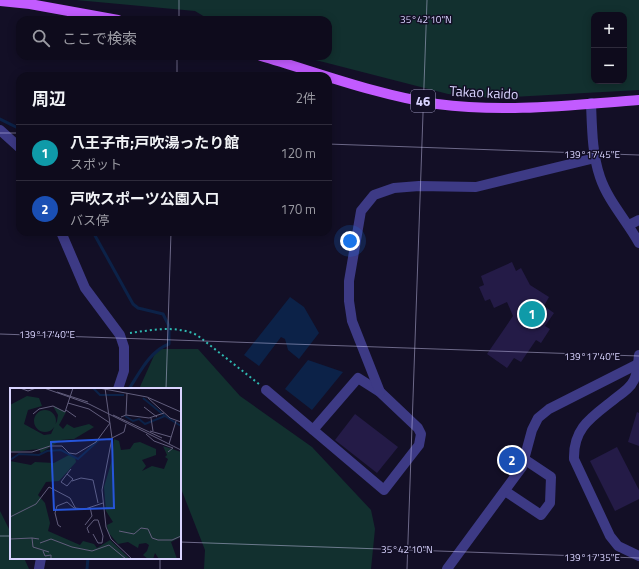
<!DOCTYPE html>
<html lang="ja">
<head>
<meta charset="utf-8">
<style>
  :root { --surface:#0e0b1c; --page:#1c1929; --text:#f1f3f6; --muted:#9b9ba3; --line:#2e2b3b; --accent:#2563eb }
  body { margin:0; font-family:"Titillium Web","Noto Sans JP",sans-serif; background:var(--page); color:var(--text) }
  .controls { position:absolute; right:12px; top:12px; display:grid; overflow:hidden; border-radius:8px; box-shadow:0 2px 10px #0003 }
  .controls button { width:36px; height:36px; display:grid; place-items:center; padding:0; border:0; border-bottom:1px solid var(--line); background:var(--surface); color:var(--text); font:20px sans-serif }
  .you { position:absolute; left:350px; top:241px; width:14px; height:14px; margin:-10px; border:3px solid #fff; border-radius:50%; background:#1a73e8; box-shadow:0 0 0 6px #1a73e833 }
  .badge { display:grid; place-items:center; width:26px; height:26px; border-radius:50%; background:var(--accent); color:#fff; font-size:13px; font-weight:700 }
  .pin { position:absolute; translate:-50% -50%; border:2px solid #fff; box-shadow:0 1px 4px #0006 }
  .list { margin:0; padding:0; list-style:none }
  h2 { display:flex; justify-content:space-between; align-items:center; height:52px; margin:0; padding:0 16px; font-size:17px }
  h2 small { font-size:13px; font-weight:400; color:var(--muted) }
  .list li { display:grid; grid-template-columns:26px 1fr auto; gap:12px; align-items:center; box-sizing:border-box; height:56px; padding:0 16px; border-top:1px solid var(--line) }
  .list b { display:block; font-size:15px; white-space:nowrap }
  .list p { margin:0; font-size:13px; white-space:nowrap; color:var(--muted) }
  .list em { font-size:13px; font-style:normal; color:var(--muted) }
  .icon { flex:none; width:22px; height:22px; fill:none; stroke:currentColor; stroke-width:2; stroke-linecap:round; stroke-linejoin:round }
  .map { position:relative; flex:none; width:639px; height:569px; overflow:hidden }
  .search { position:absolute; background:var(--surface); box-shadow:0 2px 10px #0003; left:16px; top:16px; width:316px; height:44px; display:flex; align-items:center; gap:10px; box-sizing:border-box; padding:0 14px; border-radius:12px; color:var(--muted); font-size:15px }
  .panel { position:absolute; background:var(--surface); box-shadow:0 2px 10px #0003; left:16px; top:72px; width:316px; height:164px; border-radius:12px }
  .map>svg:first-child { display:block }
  .green { fill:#12302f; fill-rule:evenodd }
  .water { fill:#0c2248 }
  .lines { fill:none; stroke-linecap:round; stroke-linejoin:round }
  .stream { stroke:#0c2248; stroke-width:3 }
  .building { fill:#241b47 }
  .path { stroke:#2fb8b0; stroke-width:2; stroke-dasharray:2 3; stroke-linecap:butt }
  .minor { stroke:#3d3a85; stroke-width:10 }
  .major { stroke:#c25bff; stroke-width:10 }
  .ticks { fill:none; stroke:#d9d4ff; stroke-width:1; stroke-opacity:0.45 }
  .labels { text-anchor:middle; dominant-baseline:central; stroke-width:3; stroke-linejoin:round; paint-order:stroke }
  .shield { fill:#130f26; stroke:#9e99be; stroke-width:1 }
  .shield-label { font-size:13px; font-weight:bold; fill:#d9d4ff }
  .street-label { font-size:14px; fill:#d9d4ff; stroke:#130f26 }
  .inset-river { fill:none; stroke:#0c2248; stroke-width:2 }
  .inset-road { fill:none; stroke:#625e7d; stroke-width:1 }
  .view { fill:#2655da; fill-opacity:0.15; stroke:#2655da; stroke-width:2 }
  .inset-edge { fill:none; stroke:#d9d4ff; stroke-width:2 }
  .ticks-label { font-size:10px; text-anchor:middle; fill:#d9d4ff; stroke:#130f26; stroke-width:3; stroke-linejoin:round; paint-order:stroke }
</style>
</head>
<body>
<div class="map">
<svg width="639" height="569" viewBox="0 0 639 569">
  <rect width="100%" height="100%" fill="#130f26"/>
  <g class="green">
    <path d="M76 0H639V90L493 98 448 94 300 56H328V20H210L195 11ZM594 15H624V81H594Z"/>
    <polygon points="157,349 198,349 240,396 312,447 371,510 375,529 371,569 204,569 205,550 180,486 180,389 139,389"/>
    <polygon points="0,511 11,533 11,558 24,558 29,569 0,569"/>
  </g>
  <g class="water">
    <polygon points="290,297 304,307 319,333 299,359 288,350 285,339 281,337 259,366 244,355"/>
    <polygon points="308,360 343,372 312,410 285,389"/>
  </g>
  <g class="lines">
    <g class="stream">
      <polyline points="0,119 20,129"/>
      <path d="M93 232 133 304 138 308 163 314 169 326V344C150 351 140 372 129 389"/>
      <polyline points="87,569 88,558"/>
    </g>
  </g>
  <g class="building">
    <polygon points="512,262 516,271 521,268 530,285 549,297 544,306 554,313 545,326 550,329 541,343 536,340 521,362 514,358 507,368 487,354 513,316 507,302 494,308 490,299 485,301 479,287 484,285 481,276"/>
    <polygon points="637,412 639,413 639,446 628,442"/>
    <polygon points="355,414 398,447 377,473 335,440"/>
    <polygon points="617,447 639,490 639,499 615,511 590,461"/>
  </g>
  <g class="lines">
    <path class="path" d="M130 333C152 330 176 325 197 335L259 384"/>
    <g class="minor">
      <path d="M591 103C592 127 592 154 600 177 608 201 627 221 639 243"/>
      <polyline points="0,130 20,148"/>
      <polyline points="629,225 639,220"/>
      <polyline points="61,232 85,288 120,335 124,347 124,371 118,389"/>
      <path d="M639 355C638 363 638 372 634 380 631 387 624 392 617 397 594 416 573 426 574 459L610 536 618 546 639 556"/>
      <polyline points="266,390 384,490 419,445 421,434 418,428 380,392 358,378 313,430"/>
      <polyline points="380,392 352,321 349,301 349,281 361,211 374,195 394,188 419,186 476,187 595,158"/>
      <polyline points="505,491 541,515 550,503 551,477 524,459"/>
      <polyline points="39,569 41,558"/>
      <polyline points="447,569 522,467 532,430 538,418 549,409 638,364"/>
    </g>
    <g class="major">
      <polyline points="0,1 30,4 118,20"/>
      <path d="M261 56C319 73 377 95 437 104 504 113 571 105 639 100"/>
    </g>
  </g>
  <path class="ticks" d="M179 20V0M177 76V56M0 133H20M328 144 639 155M0 334 639 356M166 389 171 232M0 536H11M180 542 639 558M160 569V558M407 569 427 0"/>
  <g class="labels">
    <rect class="shield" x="411" y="90" width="24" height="22" rx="3"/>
    <g class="shield-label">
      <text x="423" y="101">46</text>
    </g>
    <g class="street-label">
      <text transform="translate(484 92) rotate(3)">Takao kaido</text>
    </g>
  </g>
  <g transform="translate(10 388)">
    <rect width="171" height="171" fill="#130f26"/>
    <path d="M17 8 29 10 32 18 18 22 14 36 34 47 41 46 47 33 48 27 43 18 56 24 49 37 53 41 57 36 64 40 79 36 84 39 64 51 51 52 31 65 29 61 0 64V17ZM24 33a11 11 0 1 1 22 0a11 11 0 1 1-22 0ZM104 51 109 53 111 62 120 61 124 55 130 54 146 61V67L132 72 136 78 132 83 142 78 154 81 158 71 155 69 157 67 153 58 171 64V149L161 154 167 171H149L145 165 143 171H138L133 167 137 163 139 157 136 155 129 156 128 160 118 154 108 156 98 144 97 137 103 134 96 123 94 99 102 72ZM59 67 65 69 66 74 49 93 36 94 28 107 35 115 40 135 38 143 70 157 73 153 84 156 87 160 100 152 120 171H0V73L21 77 25 74 44 75Z" fill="#12302f"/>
    <path class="inset-river" d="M83 0 90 7H114M115 28 123 33 129 31 135 36 155 28 133 10M155 28 171 38M0 72 9 66 29 67 37 63 51 62 68 71 90 51"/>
    <path class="inset-road" d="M10 0 18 3 26 0M34 0 79 16 171 62M89 0 137 9 171 24M95 0 102 50 92 102 96 139 101 151 122 171M47 4 78 14M138 10 160 30 171 34M134 19 147 29M56 22 66 29M23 26 29 21 43 18 55 24 63 0M103 27 152 50M116 27 117 5M111 29 116 27 139 30 154 25M141 30 143 43M140 43 161 49M136 46 144 53 163 60 158 64M102 50 114 44 116 36M159 56 166 33M0 64H22L40 58H52L59 65 66 66 86 54 100 35 79 21 58 15M57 86 63 91 57 98 51 94 57 86 61 81M62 93 71 90 83 92 88 115M0 129 26 116 39 99 60 110 66 121M75 137 82 128 80 119M51 139 48 137 45 125 47 118 57 114 64 120 75 121 93 115M109 143 124 146 131 140 138 141 142 150 148 152H162L171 148M79 145 77 140 84 132H88L93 148 92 155H88L83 146M0 151 22 150M29 151 22 150 23 159 39 164M30 155 41 151 62 159 82 163 99 157 116 171M33 163 35 168 41 167V171"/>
    <path class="view" d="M102 51 104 120 44 122 41 54Z"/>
    <rect width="171" height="171" class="inset-edge"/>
  </g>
  <g class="ticks-label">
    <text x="426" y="23">35°42'10"N</text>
    <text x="592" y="158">139°17'45"E</text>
    <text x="47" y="338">139°17'40"E</text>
    <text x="592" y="360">139°17'40"E</text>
    <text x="407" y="553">35°42'10"N</text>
    <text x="592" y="561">139°17'35"E</text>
  </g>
</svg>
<div class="controls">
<button>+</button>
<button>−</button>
</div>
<div class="you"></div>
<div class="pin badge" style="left:532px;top:314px;background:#0f9aa8">1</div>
<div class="pin badge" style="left:512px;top:460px;background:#1a4fb4">2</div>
<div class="search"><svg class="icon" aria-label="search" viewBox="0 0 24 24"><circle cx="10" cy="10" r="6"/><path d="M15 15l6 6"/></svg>ここで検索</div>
<section class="panel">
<h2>周辺<small>2件</small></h2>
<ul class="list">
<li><span class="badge" style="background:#0f9aa8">1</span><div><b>八王子市;戸吹湯ったり館</b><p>スポット</p></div><em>120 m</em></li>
<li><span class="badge" style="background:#1a4fb4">2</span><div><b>戸吹スポーツ公園入口</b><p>バス停</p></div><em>170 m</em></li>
</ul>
</section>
</div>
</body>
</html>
